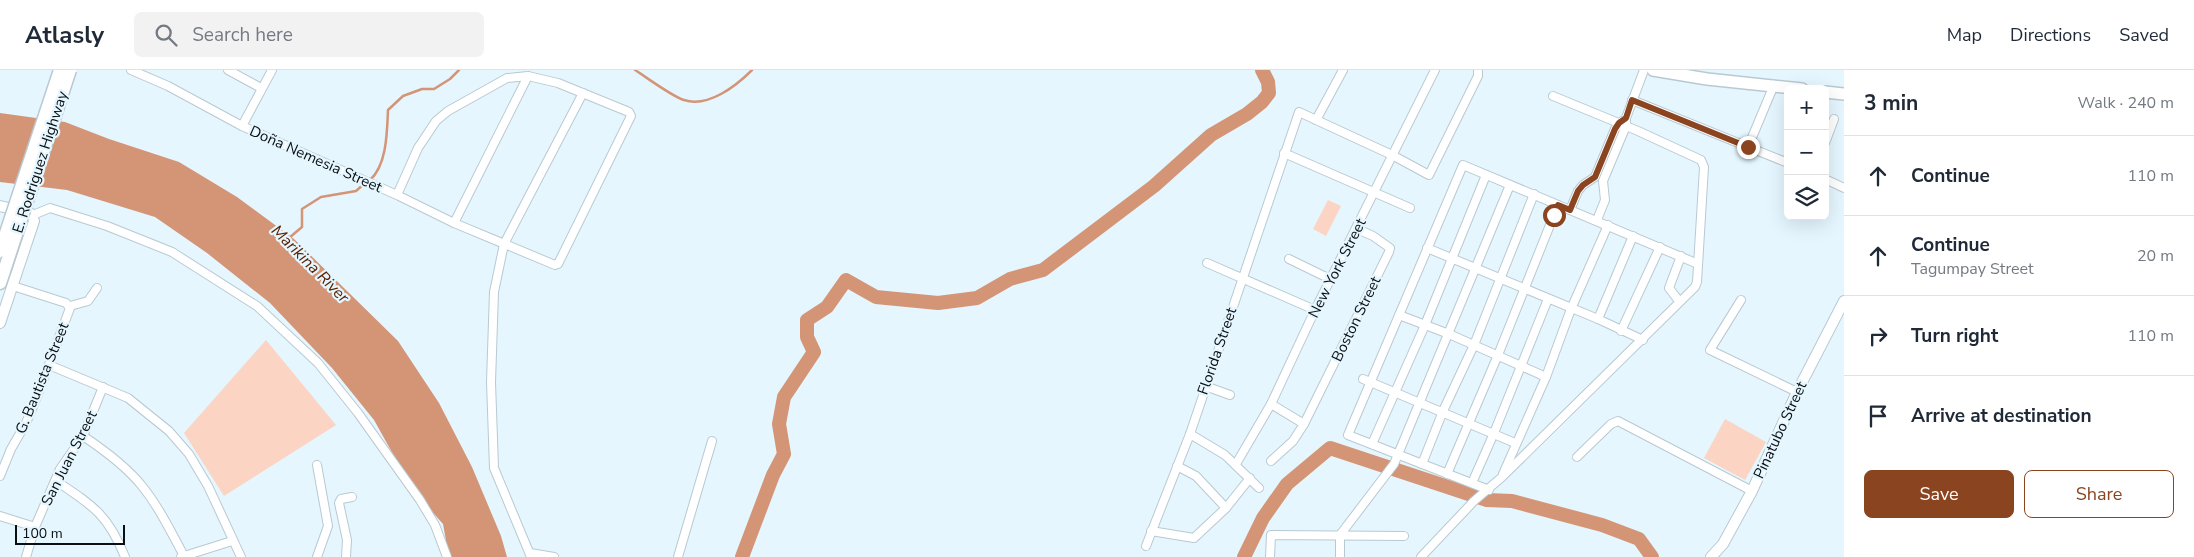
<!DOCTYPE html>
<html lang="en">
<head>
<meta charset="utf-8">
<style>
  :root { --surface:#fff; --page:#f2f2f3; --text:#1f2937; --muted:#747a83; --line:#e0e1e3; --accent:#8b4420 }
  body { margin:0; font-family:"Nunito Sans",sans-serif; background:var(--page); color:var(--text) }
  .controls { position:absolute; right:15px; top:15px; display:grid; overflow:hidden; border-radius:8px; box-shadow:0 5px 20px #0002 }
  .controls button { width:45px; height:45px; display:grid; place-items:center; padding:0; border:0; border-bottom:1px solid var(--line); background:var(--surface); color:var(--text); font:25px sans-serif }
  .scale { position:absolute; left:15px; bottom:12px; width:110px; box-sizing:border-box; padding-left:5px; border:2px solid #090f12; border-top:0; font-size:14px; line-height:18px; white-space:nowrap; color:#090f12; -webkit-text-stroke:4px #e5f6fe; paint-order:stroke }
  .stop { position:absolute; width:15px; height:15px; margin:-11px; border:4px solid #8b4420; border-radius:50%; background:#fff }
  .stop.end { background:#8b4420; border-color:#fff; box-shadow:0 1px 5px #0008 }
  .list { margin:0; padding:0; list-style:none }
  h2 { display:flex; justify-content:space-between; align-items:center; height:65px; margin:0; padding:0 20px; font-size:21px }
  h2 small { font-size:16px; font-weight:400; color:var(--muted) }
  .list li { display:grid; grid-template-columns:32px 1fr auto; gap:15px; align-items:center; box-sizing:border-box; height:80px; padding:0 20px; border-top:1px solid var(--line) }
  .list b { display:block; font-size:19px; white-space:nowrap }
  .list p { margin:0; font-size:16px; white-space:nowrap; color:var(--muted) }
  .list em { font-size:16px; font-style:normal; color:var(--muted) }
  .actions { display:flex; gap:10px; padding:15px 20px }
  .actions a { flex:1; padding:11px 0; border:1px solid var(--accent); border-radius:8px; text-align:center; font-size:18px; color:var(--accent) }
  .actions .main { background:var(--accent); color:#fff }
  .icon { flex:none; width:28px; height:28px; fill:none; stroke:currentColor; stroke-width:2; stroke-linecap:round; stroke-linejoin:round }
  .map { position:relative; flex:none; width:1844px; height:487px; overflow:hidden }
  header { display:flex; align-items:center; gap:30px; box-sizing:border-box; height:70px; padding:0 25px; background:var(--surface); border-bottom:1px solid var(--line) }
  header strong { font-size:24px }
  nav { display:flex; gap:28px; margin-inline-start:auto; font-size:18px }
  .search { width:350px; height:45px; background:var(--page); display:flex; align-items:center; gap:12px; box-sizing:border-box; padding:0 18px; border-radius:8px; color:var(--muted); font-size:19px }
  main { display:flex }
  aside { flex:1; background:var(--surface) }
  .map>svg:first-child { display:block }
  .green { fill:#fcd4c3 }
  .water { fill:#d49476 }
  .lines { fill:none; stroke-linecap:round; stroke-linejoin:round }
  .stream { stroke:#d49476; stroke-width:2.5 }
  .river { stroke:#d49476; stroke-width:14 }
  .minor-casing { stroke:#b9c9d1; stroke-width:10 }
  .tertiary-casing { stroke:#b9c9d1; stroke-width:12 }
  .secondary-casing { stroke:#b9c9d1; stroke-width:14 }
  .primary-casing { stroke:#b9c9d1; stroke-width:15 }
  .minor { stroke:#fff; stroke-width:8 }
  .tertiary { stroke:#fff; stroke-width:10 }
  .secondary { stroke:#fff; stroke-width:11 }
  .primary { stroke:#fff; stroke-width:12 }
  .primary-bridge-casing { stroke:#b9c9d1; stroke-width:15; stroke-linecap:butt }
  .primary-bridge { stroke:#fff; stroke-width:12 }
  .route { stroke:#8b4420; stroke-width:6 }
  .labels { text-anchor:middle; dominant-baseline:central; stroke-width:4.5; stroke-linejoin:round; paint-order:stroke }
  .street-label { font-size:15px; fill:#090f12; stroke:#e5f6fe }
  .water-label { font-size:16px; font-style:italic; fill:#5b2100; stroke:#e5f6fe }
</style>
</head>
<body>
<header>
<strong>Atlasly</strong>
<div class="search"><svg class="icon" aria-label="search" viewBox="0 0 24 24"><circle cx="10" cy="10" r="6"/><path d="M15 15l6 6"/></svg>Search here</div>
<nav><a>Map</a><a>Directions</a><a>Saved</a></nav>
</header>
<main>
<div class="map">
<svg width="1844" height="487" viewBox="0 0 1844 487">
  <rect width="100%" height="100%" fill="#e5f6fe"/>
  <g class="green">
    <polygon points="1328,130 1341,136 1326,166 1313,159"/>
    <polygon points="266,270 336,355 224,426 184,363"/>
    <polygon points="1725,349 1766,372 1745,410 1704,388"/>
  </g>
  <polygon class="water" points="0,43 65,52 109,69 179,92 237,127 294,169 398,271 439,333 472,397 501,466 507,487 449,487 443,454 413,420 374,350 332,298 270,233 207,183 155,147 67,120 0,112"/>
  <g class="lines">
    <g class="stream">
      <path d="M635 0C646 7 673 27 684 30 708 38 736 16 752 0"/>
      <path d="M370 110C387 95 387 62 388 40L403 26 422 19H434L450 9 459 0"/>
      <polyline points="289,168 302,157 302,139 321,127 356,121 365,113"/>
    </g>
    <g class="river">
      <polyline points="742,487 773,405 784,384 779,354 784,327 814,282 807,267 807,250 827,237 846,210 876,227 938,233 977,228 1010,209 1043,200 1154,116 1211,65 1247,44 1262,32 1269,23 1268,12 1262,0"/>
      <polyline points="1244,487 1263,448 1287,414 1330,378 1487,430 1512,431 1602,455 1639,469 1652,487"/>
    </g>
    <defs>
      <g id="minor">
        <polyline points="131,0 168,16 242,56 397,125 454,153 555,195 558,194 631,46 629,42 558,13 528,6 507,8 448,41 436,51 418,78 397,125"/>
        <polyline points="228,0 261,18"/>
        <polyline points="1632,30 1788,93"/>
        <polyline points="1316,50 1343,0"/>
        <polyline points="242,56 272,0"/>
        <polyline points="1825,73 1834,49"/>
        <polyline points="1748,77 1774,15"/>
        <polyline points="1284,83 1410,138"/>
        <polyline points="1825,109 1844,118"/>
        <polyline points="1570,140 1578,121 1583,115 1595,107 1615,59 1622,51"/>
        <polyline points="33,145 50,138 107,156 172,182 257,236 318,293 358,343 420,430 435,455 447,487"/>
        <polyline points="1597,150 1605,130 1603,111 1626,56 1626,48 1644,0"/>
        <polyline points="454,153 528,6"/>
        <polyline points="1427,178 1598,249 1643,270"/>
        <polyline points="1289,189 1330,209"/>
        <polyline points="1207,193 1315,240"/>
        <polyline points="1741,230 1710,280 1797,322"/>
        <polyline points="1679,231 1669,218 1681,186"/>
        <polyline points="70,236 88,231 97,218"/>
        <polyline points="1399,245 1449,264 1546,307"/>
        <polyline points="1598,249 1633,166"/>
        <polyline points="1621,261 1660,177"/>
        <polyline points="49,295 128,328 169,361 189,384 208,416 241,487"/>
        <polyline points="1363,309 1515,373"/>
        <polyline points="1205,316 1230,325"/>
        <polyline points="1271,334 1304,354"/>
        <polyline points="1190,364 1225,385 1259,418"/>
        <path d="M83 366C104 380 126 396 142 416 159 437 171 462 184 486"/>
        <polyline points="1372,374 1425,255 1486,105"/>
        <polyline points="1577,387 1611,354 1618,351 1752,421"/>
        <polyline points="1271,391 1293,371 1304,354 1389,182 1390,178 1373,166 1357,159"/>
        <polyline points="1236,394 1271,334 1315,240 1435,0"/>
        <polyline points="1422,394 1443,341 1474,275 1534,124"/>
        <polyline points="317,395 328,456 317,487"/>
        <polyline points="1177,396 1196,406 1226,438"/>
        <polyline points="1447,404 1498,285 1558,135"/>
        <polyline points="1503,404 1546,307 1571,239 1608,155"/>
        <polyline points="0,406 11,379 26,353 38,324 70,238 66,233 13,216"/>
        <path d="M56 411C92 435 108 444 125 487"/>
        <polyline points="1472,413 1494,363 1548,229"/>
        <polyline points="1489,420 1348,365 1463,95 1698,194"/>
        <polyline points="0,446 35,457"/>
        <polyline points="1151,461 1194,468 1226,438 1250,408"/>
        <polyline points="1146,476 1190,364 1299,42 1392,85 1429,105 1478,6 1478,0"/>
        <polyline points="530,483 554,487"/>
        <polyline points="26,487 35,457 60,399 83,366 103,317"/>
        <polyline points="181,487 232,471"/>
        <polyline points="346,487 347,470 339,433 341,429 352,427"/>
        <polyline points="531,487 494,398 491,312 494,222 504,174 583,23"/>
        <polyline points="678,487 712,371"/>
        <polyline points="1270,487 1271,465 1404,466"/>
        <polyline points="1340,487 1340,465 1394,394 1510,115"/>
        <polyline points="1421,487 1474,431 1502,407 1695,217 1697,212 1704,97 1701,90 1638,61 1553,26"/>
      </g>
      <g id="tertiary">
        <polyline points="0,136 30,143 34,151 0,253"/>
        <polyline points="1711,487 1723,474 1752,421 1797,322 1844,231"/>
      </g>
      <g id="secondary">
        <polyline points="1653,0 1707,9 1802,19"/>
        <polyline points="1825,22 1844,24"/>
      </g>
      <polyline id="primary" points="0,213 4,201"/>
    </defs>
    <use href="#minor" class="minor-casing"/>
    <use href="#tertiary" class="tertiary-casing"/>
    <use href="#secondary" class="secondary-casing"/>
    <use href="#primary" class="primary-casing"/>
    <use href="#minor" class="minor"/>
    <use href="#tertiary" class="tertiary"/>
    <use href="#secondary" class="secondary"/>
    <use href="#primary" class="primary"/>
    <defs>
      <g id="primary-bridge">
        <polyline points="0,181 60,0"/>
        <polyline points="4,201 70,0"/>
      </g>
    </defs>
    <use href="#primary-bridge" class="primary-bridge-casing"/>
    <use href="#primary-bridge" class="primary-bridge"/>
  </g>
  <g class="lines">
    <polyline class="route" points="1554,145 1558,135 1570,140 1578,121 1583,115 1595,107 1615,59 1619,53 1626,48 1632,30 1748,77"/>
  </g>
  <g class="labels">
    <g class="street-label">
      <text transform="translate(316 89) rotate(24)">Doña Nemesia Street</text>
      <text transform="translate(40 92) rotate(-72)">E. Rodriguez Highway</text>
      <text transform="translate(1337 198) rotate(-63)">New York Street</text>
      <text transform="translate(1356 249) rotate(-64)">Boston Street</text>
      <text transform="translate(1217 281) rotate(-71)">Florida Street</text>
      <text transform="translate(42 308) rotate(-68)">G. Bautista Street</text>
      <text transform="translate(1780 360) rotate(-65)">Pinatubo Street</text>
      <text transform="translate(69 388) rotate(-63)">San Juan Street</text>
    </g>
    <g class="water-label">
      <text transform="translate(310 194) rotate(45)">Marikina River</text>
    </g>
  </g>
</svg>
<div class="controls">
<button>+</button>
<button>−</button>
<button><svg class="icon" aria-label="layers" viewBox="0 0 24 24"><path d="M12 4l9 5-9 5-9-5zM3 14l9 5 9-5"/></svg></button>
</div>
<div class="scale">100 m</div>
<div class="stop" style="left:1554px;top:145px"></div>
<div class="stop end" style="left:1748px;top:77px"></div>
</div>
<aside>
<h2>3 min<small>Walk · 240 m</small></h2>
<ul class="list">
<li><svg class="icon" aria-label="ahead" viewBox="0 0 24 24"><path d="M12 20V5M6 11l6-6 6 6"/></svg><div><b>Continue</b></div><em>110 m</em></li>
<li><svg class="icon" aria-label="ahead" viewBox="0 0 24 24"><path d="M12 20V5M6 11l6-6 6 6"/></svg><div><b>Continue</b><p>Tagumpay Street</p></div><em>20 m</em></li>
<li><svg class="icon" aria-label="right" viewBox="0 0 24 24"><path d="M7 20v-9h11M14 6l5 5-5 5"/></svg><div><b>Turn right</b></div><em>110 m</em></li>
<li><svg class="icon" aria-label="arrive" viewBox="0 0 24 24"><path d="M6 21V4h12l-3 4 3 4H6"/></svg><div><b>Arrive at destination</b></div></li>
</ul>
<div class="actions"><a class="main">Save</a><a>Share</a></div>
</aside>
</main>
</body>
</html>
